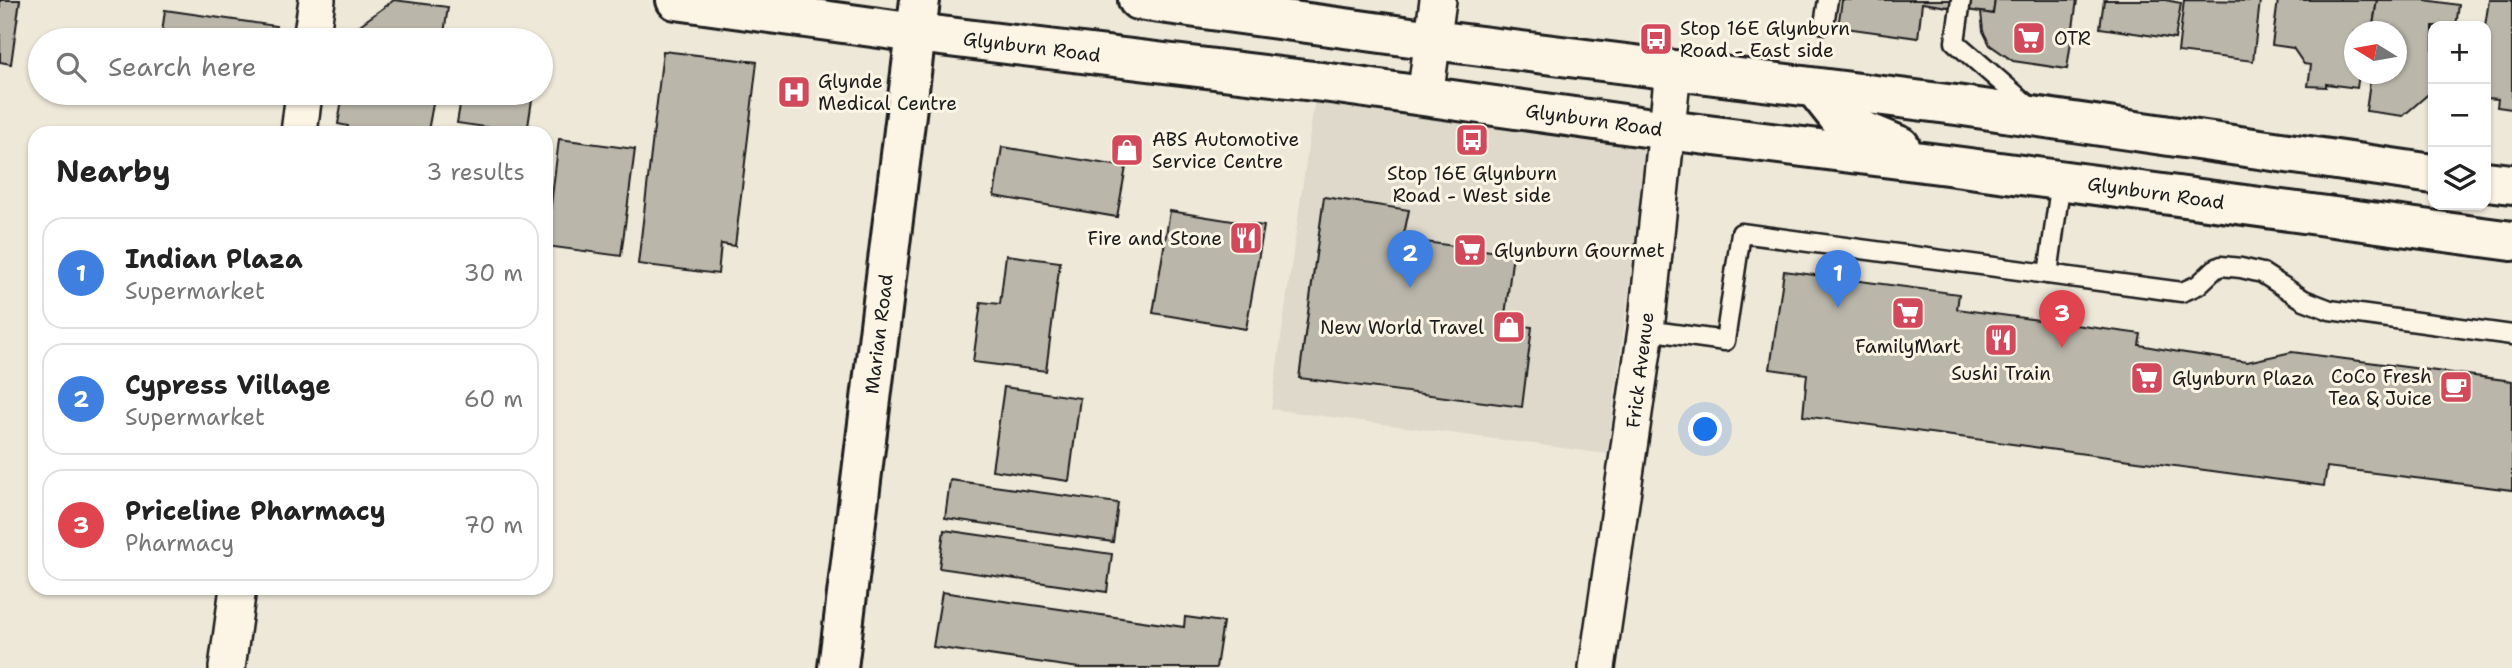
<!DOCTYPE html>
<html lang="en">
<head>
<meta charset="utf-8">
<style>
  :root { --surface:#fff; --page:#f6f6f6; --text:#222; --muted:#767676; --line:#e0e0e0; --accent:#111827 }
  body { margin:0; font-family:"Shantell Sans",sans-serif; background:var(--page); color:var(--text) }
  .controls { position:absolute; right:21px; top:21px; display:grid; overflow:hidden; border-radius:14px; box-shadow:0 2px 5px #0004 }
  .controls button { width:63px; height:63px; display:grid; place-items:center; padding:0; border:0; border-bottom:2px solid var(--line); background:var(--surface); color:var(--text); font:35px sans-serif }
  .compass { position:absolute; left:2344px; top:21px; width:63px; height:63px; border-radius:50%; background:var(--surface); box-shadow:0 2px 5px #0004; rotate:281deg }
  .you { position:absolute; left:1706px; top:430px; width:24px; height:24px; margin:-18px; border:5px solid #fff; border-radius:50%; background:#1a73e8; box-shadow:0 0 0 10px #1a73e833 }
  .badge { display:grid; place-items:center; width:46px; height:46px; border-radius:50%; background:var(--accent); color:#fff; font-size:23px; font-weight:700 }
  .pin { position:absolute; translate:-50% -58px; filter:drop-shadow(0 2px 4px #0008) }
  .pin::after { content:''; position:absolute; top:37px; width:24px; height:21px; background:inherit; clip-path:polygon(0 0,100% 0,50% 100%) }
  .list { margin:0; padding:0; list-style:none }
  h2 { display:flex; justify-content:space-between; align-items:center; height:91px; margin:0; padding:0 28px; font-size:30px }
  h2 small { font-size:23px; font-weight:400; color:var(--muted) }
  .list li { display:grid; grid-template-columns:46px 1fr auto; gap:21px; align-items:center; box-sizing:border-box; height:112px; margin:0 14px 14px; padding:0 14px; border:2px solid var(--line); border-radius:21px }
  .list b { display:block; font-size:26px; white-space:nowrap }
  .list p { margin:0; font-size:23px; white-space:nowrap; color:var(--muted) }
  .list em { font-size:23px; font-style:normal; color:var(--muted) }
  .icon { flex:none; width:38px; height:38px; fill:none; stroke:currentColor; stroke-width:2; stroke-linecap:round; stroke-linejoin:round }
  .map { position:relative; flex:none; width:2512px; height:668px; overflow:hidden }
  .search { position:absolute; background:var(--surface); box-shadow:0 2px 5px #0004; left:28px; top:28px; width:525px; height:77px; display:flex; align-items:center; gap:18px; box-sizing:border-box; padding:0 24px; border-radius:38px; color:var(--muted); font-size:26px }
  .panel { position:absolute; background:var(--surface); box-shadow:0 2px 5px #0004; left:28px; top:126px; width:525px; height:469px; border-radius:21px }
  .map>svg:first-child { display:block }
  .built { fill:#ded9cb }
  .building { fill:#bab6aa; stroke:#1c1c1c; stroke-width:2 }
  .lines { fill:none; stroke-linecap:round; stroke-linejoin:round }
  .lane-casing { stroke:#1c1c1c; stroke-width:23 }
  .street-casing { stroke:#1c1c1c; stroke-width:40 }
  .secondary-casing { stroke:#1c1c1c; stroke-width:44 }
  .lane { stroke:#fcf5e5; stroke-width:18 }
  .street { stroke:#fcf5e5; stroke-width:35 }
  .secondary { stroke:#fcf5e5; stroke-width:38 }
  .labels { text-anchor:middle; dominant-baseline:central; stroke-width:6; stroke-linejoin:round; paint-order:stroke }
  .poi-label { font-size:19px; fill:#1c1c1c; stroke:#fcf5e5; text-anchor:start }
  .street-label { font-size:19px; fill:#1c1c1c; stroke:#fcf5e5 }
</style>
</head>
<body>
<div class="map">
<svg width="2512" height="668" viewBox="0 0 2512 668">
  <rect width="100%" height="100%" fill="#eee8d9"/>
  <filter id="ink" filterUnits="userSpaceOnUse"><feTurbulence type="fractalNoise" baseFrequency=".0143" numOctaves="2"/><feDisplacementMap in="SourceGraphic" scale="14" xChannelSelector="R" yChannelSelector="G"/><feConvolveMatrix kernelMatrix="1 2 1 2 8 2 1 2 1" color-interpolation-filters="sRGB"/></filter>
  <g filter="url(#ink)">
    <polygon class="built" points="1315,97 1649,140 1607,454 1271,409"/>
    <g class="building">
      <polygon points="0,0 20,0 11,64 0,62"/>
      <polygon points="394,0 448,7 443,40 352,40 353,30"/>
      <polygon points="1842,0 1995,0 1993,14 1922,3 1918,38 1838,27"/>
      <polygon points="1995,0 2077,0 2067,69 2013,61 1990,45 1983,31 1981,12 1993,14"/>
      <polygon points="2104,0 2165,0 2181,3 2175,39 2100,28"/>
      <polygon points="2184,0 2260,1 2253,61 2178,52"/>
      <polygon points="2278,0 2377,0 2372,32 2354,32 2354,74 2359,74 2357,88 2326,84 2326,87 2308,86 2311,65 2304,64 2293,48 2272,45"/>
      <polygon points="2377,0 2425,0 2459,5 2456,26 2433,26 2433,90 2403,116 2366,111 2371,74 2396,74 2396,32 2372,32"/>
      <polygon points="2489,0 2512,0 2512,109 2497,107 2498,99 2486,98 2485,26"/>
      <polygon points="165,10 276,26 273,40 161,40"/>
      <polygon points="663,51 757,62 735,246 721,244 718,274 638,264"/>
      <polygon points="343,93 435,93 428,131 437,133 347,133 348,126 338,124"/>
      <polygon points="462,93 533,93 527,133 457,123"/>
      <polygon points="559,139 635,149 621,256 546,246"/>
      <polygon points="1002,147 1126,167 1117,217 994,196"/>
      <polygon points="1324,197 1409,210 1403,239 1513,254 1504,323 1532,327 1522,407 1299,378"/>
      <polygon points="1170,211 1264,226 1246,329 1153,313"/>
      <polygon points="1006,255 1060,262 1046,371 973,362 981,302 1000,304"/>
      <polygon points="1784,271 1959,294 1957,309 2141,334 2139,345 2179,352 2247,362 2292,352 2512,381 2512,490 2327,467 2324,486 1803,416 1807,374 1770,369"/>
      <polygon points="1004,387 1080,398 1069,481 992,470"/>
      <polygon points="950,480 1118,503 1113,542 945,518"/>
      <polygon points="944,530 1112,554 1107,592 939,568"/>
      <polygon points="942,592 1184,627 1185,617 1223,622 1216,668 1079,668 933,647"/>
    </g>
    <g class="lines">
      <defs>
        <g id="lane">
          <polyline points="1961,0 1955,42 2032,109"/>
          <polyline points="1824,24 1828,0"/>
          <polyline points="2048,274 2061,180"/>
          <polyline points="1646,330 1725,341 1741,233 2182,292 2198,285 2215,269 2221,266 2241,268 2262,273 2304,300 2330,310 2512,335"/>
        </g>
        <g id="street">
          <polyline points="311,40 317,0"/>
          <polyline points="1425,97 1438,0"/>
          <polyline points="299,133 304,93"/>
          <polyline points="227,668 238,588"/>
          <polyline points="1597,668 1646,330 1673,70"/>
        </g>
        <g id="secondary">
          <polyline points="676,0 916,33 1330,83 1667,130 1947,165 2512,241"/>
          <polyline points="1138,0 1433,40 1956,105 2433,174"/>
          <polyline points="1815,88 1842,122 1900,146"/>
          <polyline points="2486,181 2512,184"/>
          <polyline points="838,668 920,0"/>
        </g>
      </defs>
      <use href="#lane" class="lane-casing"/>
      <use href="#street" class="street-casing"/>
      <use href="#secondary" class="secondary-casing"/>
      <use href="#lane" class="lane"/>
      <use href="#street" class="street"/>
      <use href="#secondary" class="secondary"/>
    </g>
  </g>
  <defs>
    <symbol id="supermarket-square" viewBox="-11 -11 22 22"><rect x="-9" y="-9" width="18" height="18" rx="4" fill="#d1495b" stroke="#fcf5e5"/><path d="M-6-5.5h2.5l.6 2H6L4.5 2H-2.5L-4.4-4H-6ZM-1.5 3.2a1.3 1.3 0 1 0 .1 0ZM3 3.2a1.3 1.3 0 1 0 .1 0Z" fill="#fff"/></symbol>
    <symbol id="bus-square" viewBox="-11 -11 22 22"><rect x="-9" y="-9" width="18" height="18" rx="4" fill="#d1495b" stroke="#fcf5e5"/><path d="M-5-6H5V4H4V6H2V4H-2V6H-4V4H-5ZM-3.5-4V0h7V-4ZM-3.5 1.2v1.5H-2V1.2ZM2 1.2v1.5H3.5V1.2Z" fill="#fff"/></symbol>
    <symbol id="hospital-square" viewBox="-11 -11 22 22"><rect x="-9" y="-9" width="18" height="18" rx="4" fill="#d1495b" stroke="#fcf5e5"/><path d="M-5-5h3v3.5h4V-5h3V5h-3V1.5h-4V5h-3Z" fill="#fff"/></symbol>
    <symbol id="shop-square" viewBox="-11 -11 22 22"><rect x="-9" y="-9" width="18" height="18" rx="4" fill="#d1495b" stroke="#fcf5e5"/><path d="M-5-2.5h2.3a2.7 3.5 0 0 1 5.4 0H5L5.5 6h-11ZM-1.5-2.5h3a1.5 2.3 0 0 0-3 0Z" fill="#fff"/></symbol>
    <symbol id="restaurant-square" viewBox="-11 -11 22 22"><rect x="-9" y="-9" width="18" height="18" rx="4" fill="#d1495b" stroke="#fcf5e5"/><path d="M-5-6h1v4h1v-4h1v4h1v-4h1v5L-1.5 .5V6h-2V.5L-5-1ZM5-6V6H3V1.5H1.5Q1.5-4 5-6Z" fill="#fff"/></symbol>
    <symbol id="cafe-square" viewBox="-11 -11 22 22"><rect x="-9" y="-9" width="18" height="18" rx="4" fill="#d1495b" stroke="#fcf5e5"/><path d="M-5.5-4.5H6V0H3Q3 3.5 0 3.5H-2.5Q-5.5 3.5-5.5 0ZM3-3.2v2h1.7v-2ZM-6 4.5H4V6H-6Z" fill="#fff"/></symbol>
  </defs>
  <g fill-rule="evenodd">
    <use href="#supermarket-square" x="2010" y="19" width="38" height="38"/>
    <use href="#bus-square" x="1637" y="20" width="38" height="38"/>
    <use href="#hospital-square" x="775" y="73" width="38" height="38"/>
    <use href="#bus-square" x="1453" y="121" width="38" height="38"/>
    <use href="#shop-square" x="1108" y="131" width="38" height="38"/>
    <use href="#restaurant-square" x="1227" y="219" width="38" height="38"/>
    <use href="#supermarket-square" x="1451" y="231" width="38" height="38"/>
    <use href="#supermarket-square" x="1889" y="294" width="38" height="38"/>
    <use href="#shop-square" x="1490" y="308" width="38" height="38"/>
    <use href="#restaurant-square" x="1982" y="321" width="38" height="38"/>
    <use href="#supermarket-square" x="2128" y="359" width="38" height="38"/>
    <use href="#cafe-square" x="2437" y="368" width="38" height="38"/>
  </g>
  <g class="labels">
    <g class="poi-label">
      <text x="1680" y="28">Stop 16E Glynburn<tspan x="1680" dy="22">Road - East side</tspan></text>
      <text x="2054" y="38">OTR</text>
      <text x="818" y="81">Glynde<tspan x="818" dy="22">Medical Centre</tspan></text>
      <text x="1152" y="139">ABS Automotive<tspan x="1152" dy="22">Service Centre</tspan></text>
      <text x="1472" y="173" text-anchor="middle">Stop 16E Glynburn<tspan x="1472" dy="22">Road - West side</tspan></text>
      <text x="1222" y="238" text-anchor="end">Fire and Stone</text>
      <text x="1494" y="250">Glynburn Gourmet</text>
      <text x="1484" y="327" text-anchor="end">New World Travel</text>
      <text x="1908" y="346" text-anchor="middle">FamilyMart</text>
      <text x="2001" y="373" text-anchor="middle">Sushi Train</text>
      <text x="2432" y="376" text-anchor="end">CoCo Fresh<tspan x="2432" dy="22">Tea &amp; Juice</tspan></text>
      <text x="2172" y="378">Glynburn Plaza</text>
    </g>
    <g class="street-label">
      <text transform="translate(1032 47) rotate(7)">Glynburn Road</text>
      <text transform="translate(1594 120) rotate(8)">Glynburn Road</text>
      <text transform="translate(2156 193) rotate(8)">Glynburn Road</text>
      <text transform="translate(879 334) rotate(-83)">Marian Road</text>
      <text transform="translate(1640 370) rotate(-83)">Frick Avenue</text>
    </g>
  </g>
</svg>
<div class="controls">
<button>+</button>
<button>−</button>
<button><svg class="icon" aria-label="layers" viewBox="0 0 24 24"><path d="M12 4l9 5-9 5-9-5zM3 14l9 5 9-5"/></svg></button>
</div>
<svg class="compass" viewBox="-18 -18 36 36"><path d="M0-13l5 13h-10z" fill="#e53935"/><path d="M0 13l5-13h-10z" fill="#767676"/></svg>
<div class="you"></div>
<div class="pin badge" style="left:1838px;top:308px;background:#3f7fe0">1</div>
<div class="pin badge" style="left:1410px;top:288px;background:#3f7fe0">2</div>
<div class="pin badge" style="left:2062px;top:348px;background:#e0444e">3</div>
<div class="search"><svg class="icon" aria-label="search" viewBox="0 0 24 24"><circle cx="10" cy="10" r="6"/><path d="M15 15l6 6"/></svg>Search here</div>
<section class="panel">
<h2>Nearby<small>3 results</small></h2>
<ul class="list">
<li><span class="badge" style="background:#3f7fe0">1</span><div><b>Indian Plaza</b><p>Supermarket</p></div><em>30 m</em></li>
<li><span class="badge" style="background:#3f7fe0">2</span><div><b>Cypress Village</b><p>Supermarket</p></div><em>60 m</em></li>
<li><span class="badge" style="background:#e0444e">3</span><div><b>Priceline Pharmacy</b><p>Pharmacy</p></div><em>70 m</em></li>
</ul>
</section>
</div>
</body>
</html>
